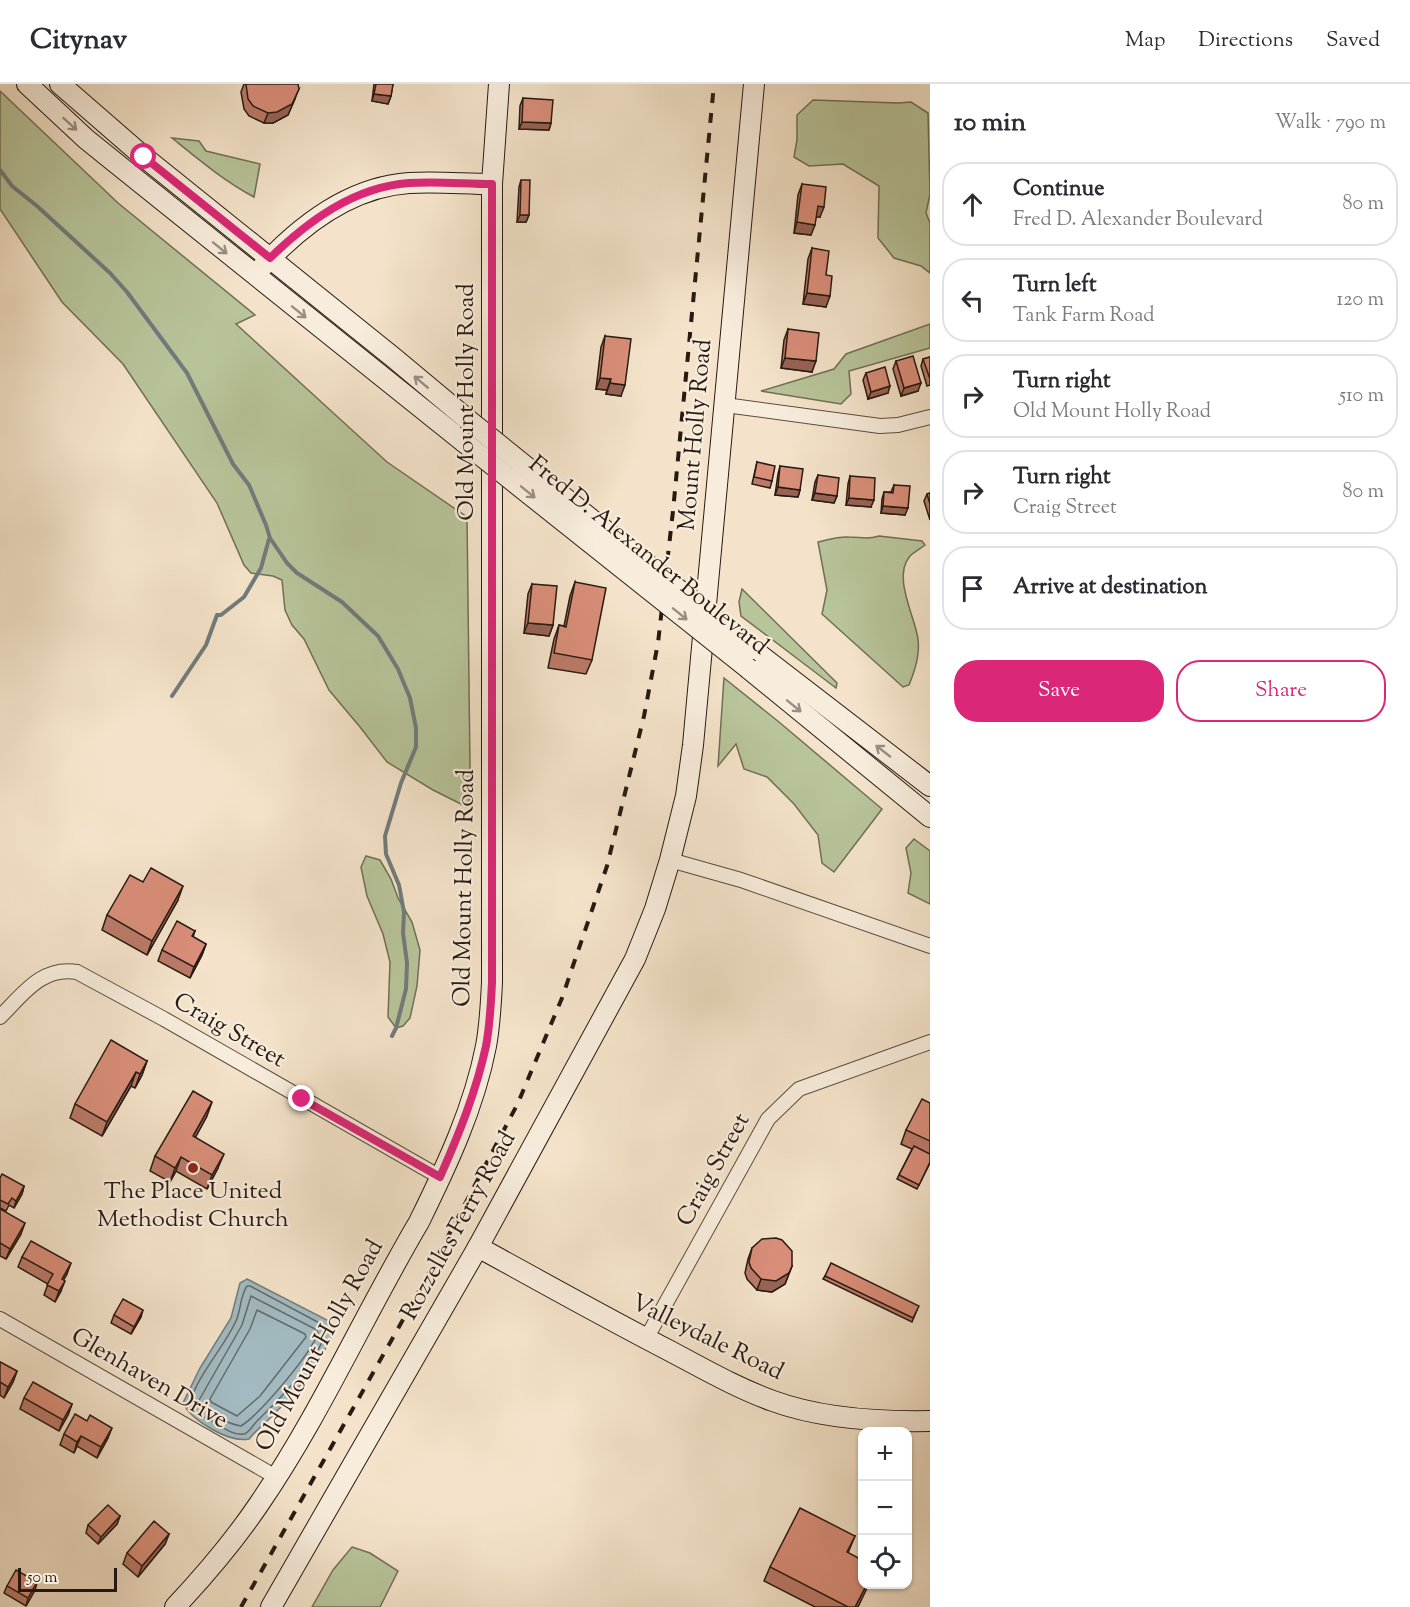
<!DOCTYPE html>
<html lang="en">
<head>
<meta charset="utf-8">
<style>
  :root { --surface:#fff; --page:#f7f7f7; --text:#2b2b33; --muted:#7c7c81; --line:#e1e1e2; --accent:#db2777 }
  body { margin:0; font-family:"Sorts Mill Goudy",serif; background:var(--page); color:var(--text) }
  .controls { position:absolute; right:18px; bottom:18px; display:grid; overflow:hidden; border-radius:12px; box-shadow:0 2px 4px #0004 }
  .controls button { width:54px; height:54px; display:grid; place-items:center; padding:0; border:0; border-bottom:2px solid var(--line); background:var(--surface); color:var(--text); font:30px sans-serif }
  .scale { position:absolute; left:18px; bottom:15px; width:99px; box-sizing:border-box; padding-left:6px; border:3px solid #281a13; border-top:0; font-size:16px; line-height:21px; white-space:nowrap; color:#281a13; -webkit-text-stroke:4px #f8eddd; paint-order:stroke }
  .stop { position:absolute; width:18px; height:18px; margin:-14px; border:4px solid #db2777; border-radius:50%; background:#fff }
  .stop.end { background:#db2777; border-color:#fff; box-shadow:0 2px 6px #0008 }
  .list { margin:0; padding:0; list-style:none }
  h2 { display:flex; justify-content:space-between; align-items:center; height:78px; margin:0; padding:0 24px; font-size:26px }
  h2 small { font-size:20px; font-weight:400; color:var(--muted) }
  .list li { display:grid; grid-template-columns:39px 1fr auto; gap:18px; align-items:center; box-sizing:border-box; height:84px; margin:0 12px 12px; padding:0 12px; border:2px solid var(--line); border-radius:24px }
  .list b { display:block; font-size:22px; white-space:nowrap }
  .list p { margin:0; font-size:20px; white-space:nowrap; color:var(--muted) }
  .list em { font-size:20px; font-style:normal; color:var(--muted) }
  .actions { display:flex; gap:12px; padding:18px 24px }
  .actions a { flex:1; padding:14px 0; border:2px solid var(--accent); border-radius:24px; text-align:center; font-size:21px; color:var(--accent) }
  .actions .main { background:var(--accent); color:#fff }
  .icon { flex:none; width:33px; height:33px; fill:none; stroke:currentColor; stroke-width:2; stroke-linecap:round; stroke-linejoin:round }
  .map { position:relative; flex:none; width:930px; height:1523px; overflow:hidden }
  header { display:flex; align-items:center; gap:36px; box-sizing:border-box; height:84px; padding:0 30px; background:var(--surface); border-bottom:2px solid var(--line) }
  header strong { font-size:28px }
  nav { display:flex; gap:33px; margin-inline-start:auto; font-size:21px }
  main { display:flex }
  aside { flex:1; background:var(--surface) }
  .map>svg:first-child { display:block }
  .green { fill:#b8c49a; stroke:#706f56; stroke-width:1.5 }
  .water { fill:#a2bbc2; stroke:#717b7c; stroke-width:1.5 }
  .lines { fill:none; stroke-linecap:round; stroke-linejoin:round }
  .shore { stroke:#656a6a; stroke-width:1.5 }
  .stream { stroke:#717b7c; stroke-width:4 }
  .street-casing { stroke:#5b4c41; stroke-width:16 }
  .secondary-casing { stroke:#281a13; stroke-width:22 }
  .street { stroke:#f8eddd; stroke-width:14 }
  .secondary { stroke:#f8eddd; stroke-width:20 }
  .rail { stroke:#281a13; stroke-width:4; stroke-dasharray:10 10; stroke-linecap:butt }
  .secondary-bridge-casing { stroke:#281a13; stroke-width:22; stroke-linecap:butt }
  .secondary-bridge { stroke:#f8eddd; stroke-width:20 }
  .wall { fill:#bb7a68; stroke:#281a13; stroke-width:1.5 }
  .shaded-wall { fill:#986355; stroke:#281a13; stroke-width:1.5 }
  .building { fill:#d98e79; stroke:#281a13; stroke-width:1.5 }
  .oneway { stroke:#9a8e82 }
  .route { stroke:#db2777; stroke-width:8 }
  .poi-dot { fill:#8f2418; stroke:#f8eddd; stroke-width:2 }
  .labels { text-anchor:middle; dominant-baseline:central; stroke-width:4.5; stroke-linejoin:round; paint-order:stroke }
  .street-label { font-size:24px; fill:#281a13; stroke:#f8eddd }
  .poi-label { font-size:24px; fill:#281a13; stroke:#f8eddd }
</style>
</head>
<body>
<header>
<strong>Citynav</strong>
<nav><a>Map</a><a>Directions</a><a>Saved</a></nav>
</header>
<main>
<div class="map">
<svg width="930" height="1523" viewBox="0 0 930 1523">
  <rect width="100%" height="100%" fill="#f4e3ca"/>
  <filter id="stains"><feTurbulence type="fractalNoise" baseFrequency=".00333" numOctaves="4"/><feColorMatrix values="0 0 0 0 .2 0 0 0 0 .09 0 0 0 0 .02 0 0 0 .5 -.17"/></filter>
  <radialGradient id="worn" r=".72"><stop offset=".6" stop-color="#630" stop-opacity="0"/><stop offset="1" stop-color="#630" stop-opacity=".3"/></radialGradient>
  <g class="green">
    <polygon points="0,7 118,119 255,231 236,240 387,378 467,433 470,683 469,724 433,706 387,678 360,643 329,606 304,555 292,541 285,526 282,496 273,492 251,489 244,481 217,419 123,280 62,218 0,125"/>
    <polygon points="813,16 898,19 911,18 928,29 930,110 926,129 930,139 930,189 921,182 894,174 878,154 879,102 843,80 809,82 794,73 797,56 797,31"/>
    <path d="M172 54 199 57 206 67 260 80 254 113C224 97 198 75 172 54Z"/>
    <polygon points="930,240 930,264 849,287 851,310 841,320 761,307 834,285 846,270"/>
    <path d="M879 452 922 457 925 461C920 465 914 468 910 472 892 493 915 532 918 555 920 571 915 586 909 601L903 603 822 530 827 506 818 458C828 456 838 452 849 453 861 453 867 456 879 452Z"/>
    <polygon points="742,505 837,599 836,604 741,532 739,518"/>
    <polygon points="724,594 779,638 882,725 834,788 822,779 818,751 794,720 767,693 744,685 736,660 718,682"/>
    <polygon points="914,755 930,767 930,820 908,809 911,789 906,764"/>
    <polygon points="366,772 380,776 391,795 398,814 412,838 420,866 417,902 410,934 403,942 396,944 388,933 390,878 383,850 367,812 361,783"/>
    <polygon points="352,1463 370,1469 398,1487 380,1523 312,1523 333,1486"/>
  </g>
  <path class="water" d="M247 1195 329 1237 335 1243C326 1271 297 1308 276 1328 267 1338 257 1345 249 1355 229 1359 192 1337 183 1319L200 1284 231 1234 240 1199Z"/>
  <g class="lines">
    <g class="shore">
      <path d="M247 1202H250L325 1242 327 1246C318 1277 280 1315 257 1337 253 1341 249 1349 244 1350 234 1352 222 1343 214 1338 204 1333 194 1329 190 1318 199 1289 223 1265 236 1237 241 1226 240 1212 247 1202Z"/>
      <path d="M251 1212 317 1246 318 1249C310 1271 260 1330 241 1342 228 1340 205 1328 198 1318L242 1241Z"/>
      <polygon points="257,1226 305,1250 306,1253 260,1312 237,1332 211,1318 210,1315 250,1245"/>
    </g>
    <g class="stream">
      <polyline points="0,86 12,102 37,122 110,189 127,208 187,289 233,380 249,401 266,441 270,454 287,479 297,489 342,518 378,552 398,585 410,614 416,644 416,663 401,699 385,752 386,770 399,801 404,828 403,849 407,879 406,905 396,944 392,952"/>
      <polyline points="172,612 206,561 217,531 221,531 244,513 261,484 269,455"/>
    </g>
    <defs>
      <g id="street">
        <polyline points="725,321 880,342 898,341 930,333"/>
        <polyline points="670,776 741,796 930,862"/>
        <path d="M0 933C23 910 42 882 77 888L164 935 440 1093"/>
        <polyline points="0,1235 276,1393"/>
        <polyline points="646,1255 768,1035 799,1005 930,958"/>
      </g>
      <g id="secondary">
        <polyline points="27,0 86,55 117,80 465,359"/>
        <polyline points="60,0 144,73 394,274 467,335"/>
        <path d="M263 182C301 141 350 103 409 99 436 97 465 100 492 100"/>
        <polyline points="752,565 930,702"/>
        <polyline points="749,585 930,733"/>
        <path d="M478 1163C542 1198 606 1234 670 1267 704 1285 737 1304 773 1317 822 1335 878 1338 930 1337"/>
        <path d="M175 1523C205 1491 234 1457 259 1420 320 1331 364 1231 419 1138 447 1081 474 1024 486 962 490 941 491 919 492 898V100L499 0"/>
        <polyline points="271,1523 478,1163 635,875 655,825 670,776 686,712 693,661 754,0"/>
      </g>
    </defs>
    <use href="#street" class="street-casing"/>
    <use href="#secondary" class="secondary-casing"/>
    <use href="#street" class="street"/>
    <use href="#secondary" class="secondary"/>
    <polyline class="rail" points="241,1523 422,1202 518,1019 562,914 607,782 644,632 658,559 673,427 714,0"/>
    <defs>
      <g id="secondary-bridge">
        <polyline points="467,335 752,565"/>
        <polyline points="465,359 749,585"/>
      </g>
    </defs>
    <use href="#secondary-bridge" class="secondary-bridge-casing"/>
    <use href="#secondary-bridge" class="secondary-bridge"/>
  </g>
  <g class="wall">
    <polygon points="244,0 298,0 295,15 288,31 273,39 264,39 249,32 244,25 241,8"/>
    <polygon points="374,0 393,0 391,12 388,20 372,17"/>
    <polygon points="523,14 551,39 549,46 519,45 520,22"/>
    <polygon points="521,96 529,131 526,138 517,138 519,103"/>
    <polygon points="802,100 820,133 816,133 811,151 794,149 798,111"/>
    <polygon points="812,164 826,191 826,223 803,220 808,175"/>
    <polygon points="788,245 812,288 781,284 784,256"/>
    <polygon points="605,252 621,312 606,310 607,306 596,305 601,263"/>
    <polygon points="930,273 930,301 927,302 921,282 923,275"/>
    <polygon points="896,277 918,307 901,312 893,285"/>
    <polygon points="866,289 888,309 868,315 863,296"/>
    <polygon points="757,378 772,397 770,404 752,400"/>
    <polygon points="780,382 800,406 798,413 775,411 778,390"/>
    <polygon points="818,391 837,412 834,419 812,416 815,398"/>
    <polygon points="850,392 871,423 846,421 848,400"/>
    <polygon points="894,401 905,431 881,429 882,415 884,408 891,408"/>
    <polygon points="930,409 930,436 924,417 927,410"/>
    <polygon points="575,498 592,576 586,590 548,584 554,555 559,541 564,542 570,512"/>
    <polygon points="532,500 553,541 549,552 524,549 528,510"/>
    <polygon points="143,798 178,816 147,871 102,846 107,831"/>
    <polygon points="195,847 193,853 206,860 202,871 190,894 158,877 162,866"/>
    <polygon points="147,977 142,991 135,1004 131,1002 102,1052 70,1034 75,1020"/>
    <polygon points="930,1019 930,1079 917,1105 897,1095 912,1065 901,1060 906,1046"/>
    <polygon points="207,1032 195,1054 218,1084 207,1105 176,1087 170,1098 150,1087 155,1072"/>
    <polygon points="0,1094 24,1102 22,1110 14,1124 9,1121 6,1127 0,1124"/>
    <polygon points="0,1125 21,1150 6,1175 0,1172"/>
    <polygon points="752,1164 792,1182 785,1200 772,1208 757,1206 747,1195 745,1189 748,1175"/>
    <polygon points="22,1173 67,1190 63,1196 61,1207 55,1218 44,1211 48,1200 18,1183"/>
    <polygon points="825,1192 917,1226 912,1238 823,1195"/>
    <polygon points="114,1231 141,1233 131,1250 111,1239"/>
    <polygon points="0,1278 17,1287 13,1298 4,1314 0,1311"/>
    <polygon points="24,1314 72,1320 68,1331 59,1347 20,1325"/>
    <polygon points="64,1350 108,1354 97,1374 77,1362 74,1369 60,1361"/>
    <polygon points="120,1432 117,1440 98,1460 86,1449 88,1441"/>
    <polygon points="169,1450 165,1460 138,1493 123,1480 127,1469"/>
    <polygon points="855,1452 848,1469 858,1523 815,1523 764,1497 770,1483"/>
    <polygon points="37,1498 35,1506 26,1522 4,1509 7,1502"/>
  </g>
  <g class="shaded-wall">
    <polygon points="299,5 288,31 273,39 264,39 268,29"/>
    <polygon points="374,10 391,12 388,20 372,17"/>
    <polygon points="522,38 551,39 549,46 519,45"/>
    <polygon points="818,122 824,123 820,133 814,133"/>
    <polygon points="520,131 529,131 526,138 517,138"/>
    <polygon points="797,138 815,141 811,151 794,149"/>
    <polygon points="807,209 830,212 826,223 803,220"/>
    <polygon points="785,274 816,277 812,288 781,284"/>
    <polygon points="600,294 611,295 607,306 596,305"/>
    <polygon points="610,299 625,301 621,312 606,310"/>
    <polygon points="921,299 918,307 901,312 904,304"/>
    <polygon points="890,302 888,309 868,315 871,308"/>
    <polygon points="778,403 800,406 798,413 775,411"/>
    <polygon points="815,409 837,412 834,419 812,416"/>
    <polygon points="849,414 874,416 871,423 846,421"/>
    <polygon points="883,422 908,424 905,431 881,429"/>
    <polygon points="528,539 553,541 549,552 524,549"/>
    <polygon points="183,802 178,816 147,871 152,857"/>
    <polygon points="206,860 202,871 190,894 194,883"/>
    <polygon points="147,977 142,991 135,1004 140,990"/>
    <polygon points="136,988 131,1002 102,1052 107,1038"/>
    <polygon points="212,1018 207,1032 188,1067 193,1052"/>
    <polygon points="224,1070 218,1084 207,1105 212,1091"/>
    <polygon points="181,1073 176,1087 170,1098 175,1084"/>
    <polygon points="24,1102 22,1110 14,1124 16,1117"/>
    <polygon points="25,1139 21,1150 6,1175 10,1165"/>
    <polygon points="71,1179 67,1190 58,1206 62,1195"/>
    <polygon points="792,1182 785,1200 772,1208 757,1206 761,1195"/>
    <polygon points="65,1197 61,1207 55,1218 59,1207"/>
    <polygon points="143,1226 141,1233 131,1250 134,1243"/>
    <polygon points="17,1287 13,1298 4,1314 8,1303"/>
    <polygon points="72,1320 68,1331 59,1347 63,1336"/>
    <polygon points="112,1344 108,1354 97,1374 101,1363"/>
    <polygon points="81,1352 77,1362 74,1369 77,1358"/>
    <polygon points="120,1432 117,1440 98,1460 101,1453"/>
    <polygon points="169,1450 165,1460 138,1493 142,1482"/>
    <polygon points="37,1498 35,1506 26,1522 28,1514"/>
    <polygon points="867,1500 869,1500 858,1523 855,1523"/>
  </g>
  <g class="building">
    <polygon points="246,0 298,0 299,5 292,20 277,28 268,29 253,22 248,15"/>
    <polygon points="376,0 393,0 391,12 374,10"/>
    <polygon points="523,14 553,16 551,39 522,38"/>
    <polygon points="521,96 530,96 529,131 520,131"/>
    <polygon points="802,100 826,103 824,123 818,122 815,141 797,138"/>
    <polygon points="812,164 829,167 826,191 832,192 830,212 807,209"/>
    <polygon points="788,245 819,249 816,277 785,274"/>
    <polygon points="605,252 631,255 625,301 610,299 611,295 600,294"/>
    <polygon points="913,272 921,299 904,304 896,277"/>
    <polygon points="930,273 930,295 923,275"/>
    <polygon points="885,283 890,302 871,308 866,289"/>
    <polygon points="757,378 775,382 772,397 754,393"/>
    <polygon points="780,382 803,385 800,406 778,403"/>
    <polygon points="818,391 839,394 837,412 815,409"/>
    <polygon points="850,392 875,394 874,416 849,414"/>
    <polygon points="894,401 910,402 908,424 883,422 884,408 893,409"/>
    <polygon points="930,409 930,420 927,410"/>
    <polygon points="575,498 606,504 592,576 554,569 559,541 566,543"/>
    <polygon points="532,500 557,502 553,541 528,539"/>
    <polygon points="151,784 183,802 152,857 107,831 130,791 143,798"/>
    <polygon points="177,837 195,847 192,852 206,860 194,883 162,866"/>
    <polygon points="111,956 147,977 140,990 136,988 107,1038 75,1020"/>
    <polygon points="193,1007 212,1018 193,1052 224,1070 212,1091 181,1073 175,1084 155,1072"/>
    <polygon points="922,1015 930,1019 930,1057 906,1046"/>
    <polygon points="914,1062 930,1070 930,1078 919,1101 899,1091"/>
    <polygon points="2,1090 24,1102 16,1117 12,1114 8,1120 0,1116 0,1094"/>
    <polygon points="0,1125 25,1139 10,1165 0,1159"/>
    <polygon points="776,1154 782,1156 792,1167 792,1182 789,1189 776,1197 761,1195 751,1184 749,1178 752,1164 762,1155"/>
    <polygon points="31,1157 71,1179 62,1195 65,1197 59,1207 47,1201 53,1190 22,1173"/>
    <polygon points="831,1179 919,1222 913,1234 825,1192"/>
    <polygon points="123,1215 143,1226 134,1243 114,1231"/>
    <polygon points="0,1278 17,1287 8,1303 0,1298"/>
    <polygon points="33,1298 72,1320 63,1336 24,1314"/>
    <polygon points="75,1330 87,1337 90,1331 112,1344 101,1363 81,1352 77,1358 64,1350"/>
    <polygon points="108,1421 120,1432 101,1453 88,1441"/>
    <polygon points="800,1424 855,1452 847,1468 862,1476 862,1500 867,1500 855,1523 848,1523 770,1483"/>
    <polygon points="154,1437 169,1450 142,1482 127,1469"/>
    <polygon points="16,1486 37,1498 28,1514 7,1502"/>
  </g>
  <defs><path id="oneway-shaft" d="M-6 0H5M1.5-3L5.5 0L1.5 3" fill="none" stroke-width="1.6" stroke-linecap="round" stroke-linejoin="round" transform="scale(1.5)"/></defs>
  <g class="oneway">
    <use href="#oneway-shaft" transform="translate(70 40) rotate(42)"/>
    <use href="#oneway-shaft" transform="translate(220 164) rotate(39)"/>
    <use href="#oneway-shaft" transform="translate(299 228) rotate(39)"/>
    <use href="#oneway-shaft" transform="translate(421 298) rotate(-140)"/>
    <use href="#oneway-shaft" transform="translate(528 408) rotate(39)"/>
    <use href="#oneway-shaft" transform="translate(680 530) rotate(39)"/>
    <use href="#oneway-shaft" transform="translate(794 622) rotate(39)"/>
    <use href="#oneway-shaft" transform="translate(883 667) rotate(-142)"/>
  </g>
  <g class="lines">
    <path class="route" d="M144 73 270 174C308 137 354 103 409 99 437 97 465 100 492 100V898C491 919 490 941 486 962 476 1008 459 1050 440 1093L302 1015"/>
  </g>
  <circle class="poi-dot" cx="193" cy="1084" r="6"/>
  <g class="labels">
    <g class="street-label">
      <text transform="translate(467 318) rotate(-90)">Old Mount Holly Road</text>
      <text transform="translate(696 351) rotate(-85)">Mount Holly Road</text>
      <text transform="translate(648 472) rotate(39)">Fred D. Alexander Boulevard</text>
      <text transform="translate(465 804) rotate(-89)">Old Mount Holly Road</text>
      <text transform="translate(229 947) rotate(30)">Craig Street</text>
      <text transform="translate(714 1086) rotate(-61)">Craig Street</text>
      <text transform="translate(459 1142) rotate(-61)">Rozzelles Ferry Road</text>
      <text transform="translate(707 1254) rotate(26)">Valleydale Road</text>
      <text transform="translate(320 1262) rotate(-61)">Old Mount Holly Road</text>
      <text transform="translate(149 1295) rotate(30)">Glenhaven Drive</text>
    </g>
    <g class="poi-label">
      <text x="193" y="1108">The Place United<tspan x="193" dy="28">Methodist Church</tspan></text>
    </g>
  </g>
  <rect width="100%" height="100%" filter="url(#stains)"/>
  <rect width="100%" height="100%" fill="url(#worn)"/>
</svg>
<div class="controls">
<button>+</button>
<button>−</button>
<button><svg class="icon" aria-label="locate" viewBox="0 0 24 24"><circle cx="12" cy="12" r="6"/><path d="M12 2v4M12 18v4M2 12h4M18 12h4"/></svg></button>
</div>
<div class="scale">50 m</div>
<div class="stop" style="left:144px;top:73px"></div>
<div class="stop end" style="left:302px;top:1015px"></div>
</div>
<aside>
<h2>10 min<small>Walk · 790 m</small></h2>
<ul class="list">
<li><svg class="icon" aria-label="ahead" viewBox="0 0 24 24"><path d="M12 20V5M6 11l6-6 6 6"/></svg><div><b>Continue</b><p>Fred D. Alexander Boulevard</p></div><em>80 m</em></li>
<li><svg class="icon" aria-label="left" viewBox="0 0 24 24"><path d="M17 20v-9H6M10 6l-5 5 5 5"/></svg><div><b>Turn left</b><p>Tank Farm Road</p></div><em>120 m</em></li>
<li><svg class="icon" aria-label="right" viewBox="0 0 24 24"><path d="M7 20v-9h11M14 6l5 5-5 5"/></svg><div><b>Turn right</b><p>Old Mount Holly Road</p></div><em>510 m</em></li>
<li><svg class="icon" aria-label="right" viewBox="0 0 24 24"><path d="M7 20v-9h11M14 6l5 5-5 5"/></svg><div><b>Turn right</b><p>Craig Street</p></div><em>80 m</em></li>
<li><svg class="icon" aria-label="arrive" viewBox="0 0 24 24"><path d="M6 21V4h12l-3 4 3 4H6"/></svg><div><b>Arrive at destination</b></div></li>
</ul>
<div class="actions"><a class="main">Save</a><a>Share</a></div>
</aside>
</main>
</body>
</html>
